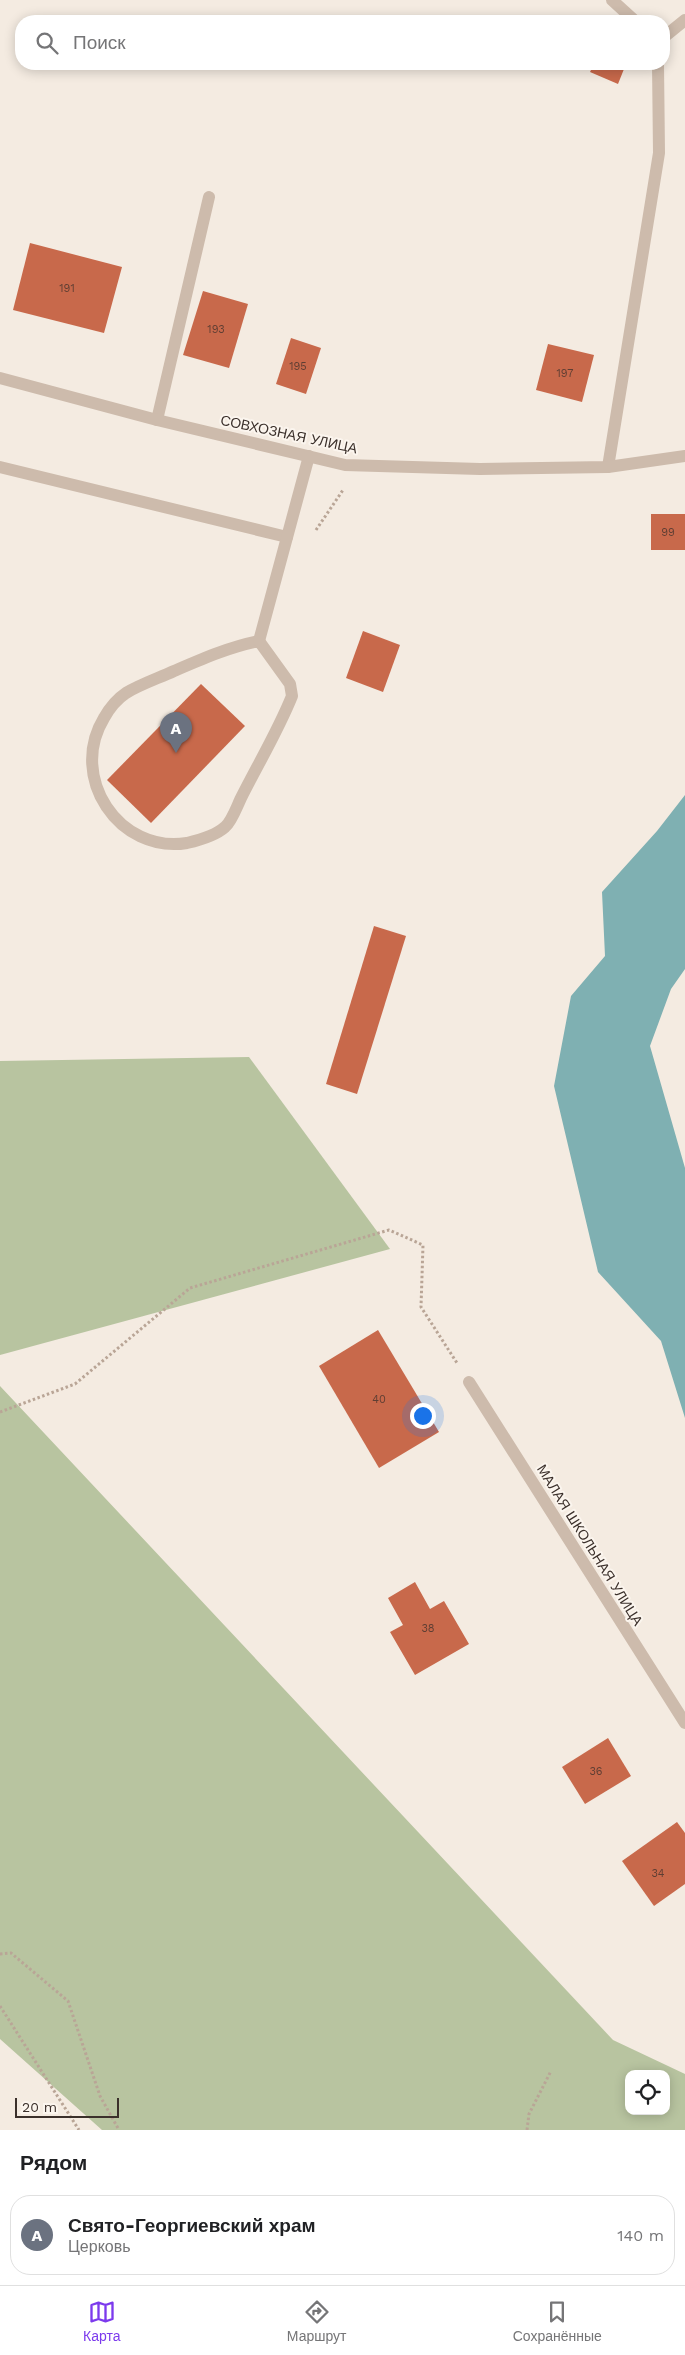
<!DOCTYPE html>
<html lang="ru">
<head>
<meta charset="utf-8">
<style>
  :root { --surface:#fff; --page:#f2f2f2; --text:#202124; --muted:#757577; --line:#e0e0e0; --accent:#7c3aed }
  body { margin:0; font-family:"Work Sans",sans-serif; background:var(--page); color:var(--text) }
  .controls { position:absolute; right:15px; bottom:15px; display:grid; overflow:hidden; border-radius:10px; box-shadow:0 2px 12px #0003 }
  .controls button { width:45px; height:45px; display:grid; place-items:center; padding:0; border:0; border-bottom:1px solid var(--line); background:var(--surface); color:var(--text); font:25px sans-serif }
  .scale { position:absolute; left:15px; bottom:12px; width:104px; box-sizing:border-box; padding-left:5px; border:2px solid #3b302b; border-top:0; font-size:14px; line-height:18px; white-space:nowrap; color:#3b302b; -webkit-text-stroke:4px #fbf5ee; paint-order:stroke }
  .you { position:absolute; left:422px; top:1415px; width:18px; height:18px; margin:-12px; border:4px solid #fff; border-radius:50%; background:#1a73e8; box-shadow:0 0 0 8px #1a73e833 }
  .badge { display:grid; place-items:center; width:32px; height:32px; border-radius:50%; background:var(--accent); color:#fff; font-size:16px; font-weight:700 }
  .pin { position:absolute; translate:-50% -41px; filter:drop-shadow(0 1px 2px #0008) }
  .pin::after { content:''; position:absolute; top:26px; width:18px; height:15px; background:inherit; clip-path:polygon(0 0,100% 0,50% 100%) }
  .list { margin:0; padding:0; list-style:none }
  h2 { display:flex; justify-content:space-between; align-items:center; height:65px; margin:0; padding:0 20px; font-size:21px }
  h2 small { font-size:16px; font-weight:400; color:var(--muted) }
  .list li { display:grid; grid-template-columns:32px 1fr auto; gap:15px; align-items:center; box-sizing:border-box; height:80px; margin:0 10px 10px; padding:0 10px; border:1px solid var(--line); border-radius:20px }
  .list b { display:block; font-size:19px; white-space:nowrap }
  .list p { margin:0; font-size:16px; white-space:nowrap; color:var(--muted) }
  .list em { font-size:16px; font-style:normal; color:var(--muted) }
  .icon { flex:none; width:28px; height:28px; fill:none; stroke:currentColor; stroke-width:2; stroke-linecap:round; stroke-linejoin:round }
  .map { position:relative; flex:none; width:685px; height:2130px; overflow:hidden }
  .search { position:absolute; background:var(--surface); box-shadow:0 2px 12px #0003; left:15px; right:15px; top:15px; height:55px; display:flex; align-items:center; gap:12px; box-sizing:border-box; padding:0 18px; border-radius:20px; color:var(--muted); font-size:19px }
  .sheet { height:155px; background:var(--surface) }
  nav { display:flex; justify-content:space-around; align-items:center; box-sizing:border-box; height:70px; border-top:1px solid var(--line); background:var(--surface); font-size:14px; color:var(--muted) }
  nav a { display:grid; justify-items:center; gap:2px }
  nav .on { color:var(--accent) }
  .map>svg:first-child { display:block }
  .green { fill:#b8c4a0; fill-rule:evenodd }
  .water { fill:#7fb0b2 }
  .building { fill:#c8694b }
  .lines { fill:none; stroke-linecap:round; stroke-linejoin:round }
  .path { stroke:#b9a596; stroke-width:3; stroke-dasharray:2.5 2.5; stroke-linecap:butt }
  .service { stroke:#cdbbac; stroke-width:12 }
  .minor { stroke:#cdbbac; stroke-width:12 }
  .tertiary { stroke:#cdbbac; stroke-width:12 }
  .labels { text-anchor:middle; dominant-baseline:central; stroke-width:4; stroke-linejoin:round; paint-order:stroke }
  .number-label { font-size:11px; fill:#5e3e33 }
  .street-label { font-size:14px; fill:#3b302b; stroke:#fbf5ee }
</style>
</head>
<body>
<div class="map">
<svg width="685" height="2130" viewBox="0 0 685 2130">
  <rect width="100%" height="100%" fill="#f4ebe1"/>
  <g class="green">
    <polygon points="249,1057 390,1249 0,1355 0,1061"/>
    <path d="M0 1386 613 2040 685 2074V2130H102L0 2039ZM629 2074H666V2111H629Z"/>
  </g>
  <polygon class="water" points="685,795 685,969 671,989 650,1046 685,1168 685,1418 661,1341 598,1272 554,1086 571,996 605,956 602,892 657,831"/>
  <g class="building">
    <polygon points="594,64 626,64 618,84 590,72"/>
    <polygon points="30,243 122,267 104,333 13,310"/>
    <polygon points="203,291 248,304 229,368 183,355"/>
    <polygon points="291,338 321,348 306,394 276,384"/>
    <polygon points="548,344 594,355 582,402 536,390"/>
    <rect x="651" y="514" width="34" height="36"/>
    <polygon points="363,631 400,645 383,692 346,678"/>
    <polygon points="201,684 245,726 151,823 107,780"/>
    <polygon points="374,926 406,936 357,1094 326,1084"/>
    <polygon points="378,1330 439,1432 379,1468 319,1366"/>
    <polygon points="415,1582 430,1609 444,1601 469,1644 415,1675 390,1632 403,1625 388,1598"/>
    <polygon points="608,1738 631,1776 585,1804 562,1767"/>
    <polygon points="677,1822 685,1833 685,1884 654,1906 622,1861"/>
  </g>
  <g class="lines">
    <g class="path">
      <polyline points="316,530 343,490"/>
      <polyline points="0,1412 75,1384 190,1288 389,1230 423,1245 421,1307 457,1363"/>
      <polyline points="0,1954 11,1953 68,2001 100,2096 119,2130"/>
      <polyline points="0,2006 79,2130"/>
      <polyline points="527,2130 529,2114 551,2071"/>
    </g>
    <g class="service">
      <polyline points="612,0 635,21"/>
      <polyline points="664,37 685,20"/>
      <polyline points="157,420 209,197"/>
      <polyline points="0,467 287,537"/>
      <polyline points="608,467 659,153 658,64"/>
      <path d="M259 641 290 684 292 696C278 731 258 764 241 798 237 806 232 821 225 827 215 836 200 840 187 843 119 854 68 777 104 718 109 709 117 699 126 693 141 684 159 678 174 671 202 659 229 647 259 641Z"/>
      <polyline points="259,641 309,456"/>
    </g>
    <polyline class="minor" points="469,1382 685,1723"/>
    <polyline class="tertiary" points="0,378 157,420 345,465 480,469 608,467 685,456"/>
  </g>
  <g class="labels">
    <g class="number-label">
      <text x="67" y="288">191</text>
      <text x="216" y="329">193</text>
      <text x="298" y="366">195</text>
      <text x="565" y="373">197</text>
      <text x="668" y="532">99</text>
      <text x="379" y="1399">40</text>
      <text x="428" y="1628">38</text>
      <text x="596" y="1771">36</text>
      <text x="658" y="1873">34</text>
    </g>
    <g class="street-label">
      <text transform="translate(289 434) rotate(12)">СОВХОЗНАЯ УЛИЦА</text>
      <text transform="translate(590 1545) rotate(58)">МАЛАЯ ШКОЛЬНАЯ УЛИЦА</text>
    </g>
  </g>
</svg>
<div class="controls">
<button><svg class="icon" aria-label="locate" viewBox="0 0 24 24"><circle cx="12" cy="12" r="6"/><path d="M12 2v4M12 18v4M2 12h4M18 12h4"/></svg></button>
</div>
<div class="scale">20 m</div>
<div class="you"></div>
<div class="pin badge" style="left:176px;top:753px;background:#6b7280">A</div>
<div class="search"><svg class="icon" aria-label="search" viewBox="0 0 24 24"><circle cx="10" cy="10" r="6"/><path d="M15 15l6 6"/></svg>Поиск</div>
</div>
<section class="sheet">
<h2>Рядом<small></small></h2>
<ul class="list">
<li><span class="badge" style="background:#6b7280">A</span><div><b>Свято-Георгиевский храм</b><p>Церковь</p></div><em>140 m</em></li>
</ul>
</section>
<nav>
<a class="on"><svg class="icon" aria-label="map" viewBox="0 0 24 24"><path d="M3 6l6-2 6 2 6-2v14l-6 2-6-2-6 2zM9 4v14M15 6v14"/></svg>Карта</a>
<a><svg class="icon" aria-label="directions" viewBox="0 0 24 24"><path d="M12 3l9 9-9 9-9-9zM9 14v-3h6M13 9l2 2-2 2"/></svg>Маршрут</a>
<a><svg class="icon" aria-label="saved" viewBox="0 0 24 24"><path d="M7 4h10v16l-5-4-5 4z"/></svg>Сохранённые</a>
</nav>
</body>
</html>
